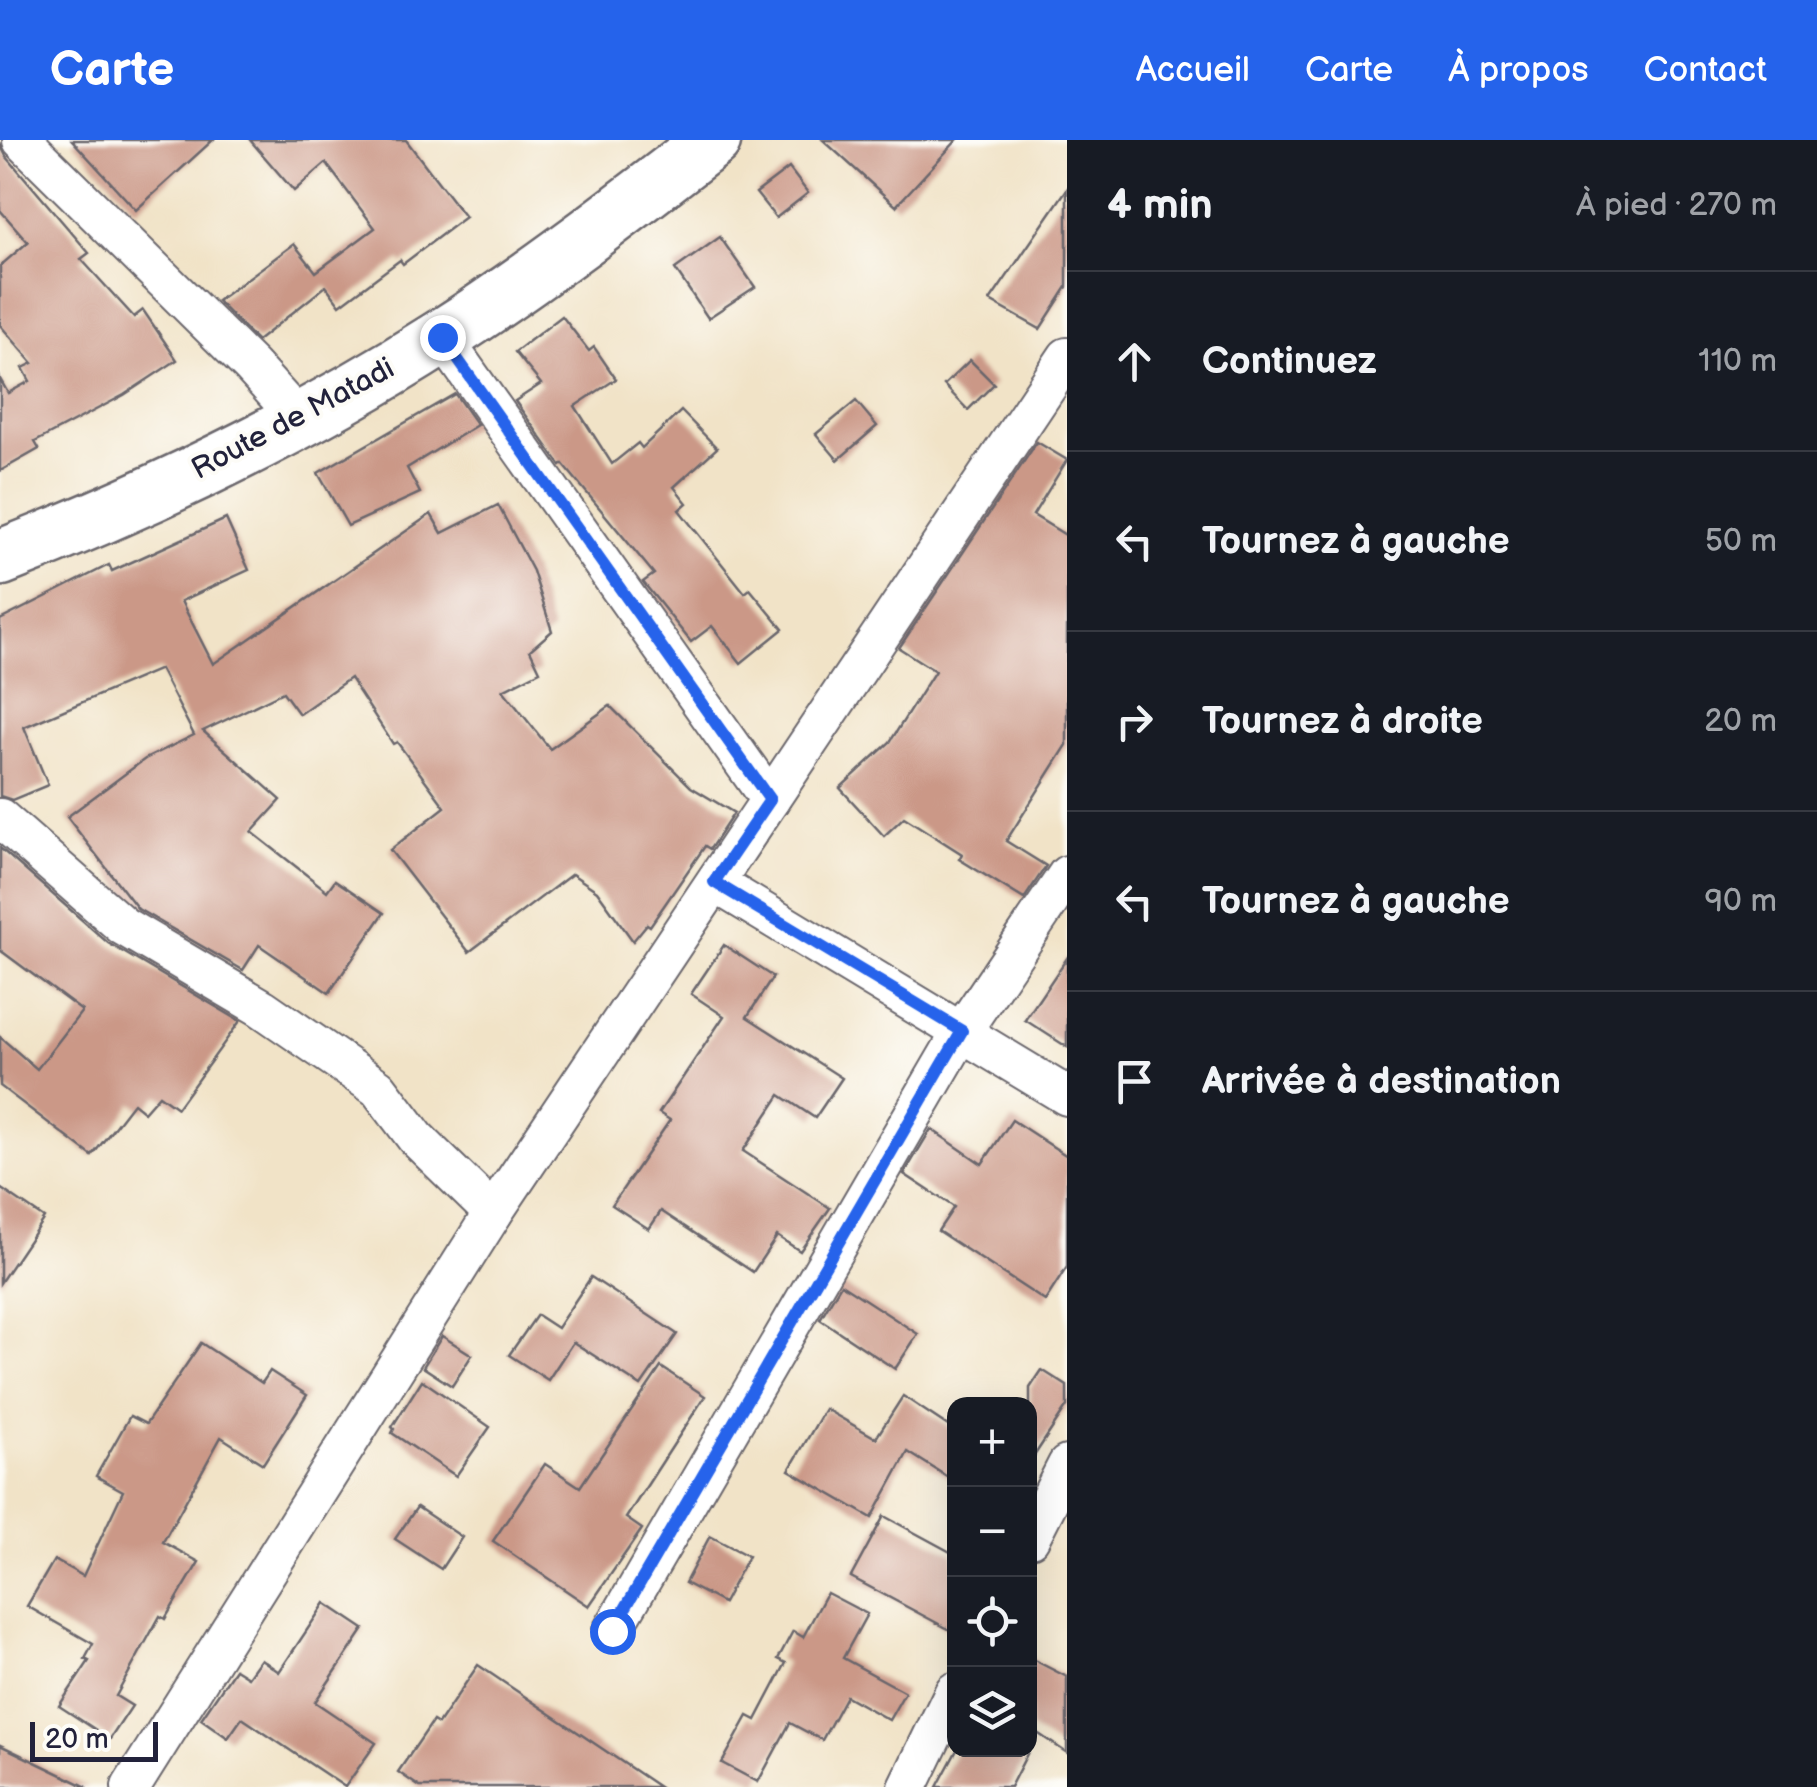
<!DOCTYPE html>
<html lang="fr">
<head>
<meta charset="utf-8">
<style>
  :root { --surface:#171b24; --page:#20242c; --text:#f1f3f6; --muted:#9ea1a6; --line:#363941; --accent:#2563eb }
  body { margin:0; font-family:"Balsamiq Sans",sans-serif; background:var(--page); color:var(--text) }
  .controls { position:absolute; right:30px; bottom:30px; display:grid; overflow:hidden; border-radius:20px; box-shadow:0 10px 40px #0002 }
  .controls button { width:90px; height:90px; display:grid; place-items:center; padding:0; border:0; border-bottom:2px solid var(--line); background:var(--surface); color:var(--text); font:50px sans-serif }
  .scale { position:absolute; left:30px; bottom:25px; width:128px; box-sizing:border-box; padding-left:10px; border:5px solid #22223b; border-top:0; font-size:28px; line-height:35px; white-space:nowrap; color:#22223b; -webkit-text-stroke:8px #fdfcf7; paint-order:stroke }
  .stop { position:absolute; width:30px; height:30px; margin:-22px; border:8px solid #2563eb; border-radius:50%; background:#fff }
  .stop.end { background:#2563eb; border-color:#fff; box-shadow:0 2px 10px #0008 }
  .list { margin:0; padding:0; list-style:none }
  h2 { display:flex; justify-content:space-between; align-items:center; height:130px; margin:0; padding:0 40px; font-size:42px }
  h2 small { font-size:32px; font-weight:400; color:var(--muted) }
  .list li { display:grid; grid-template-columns:65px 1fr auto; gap:30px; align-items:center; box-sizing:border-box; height:180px; padding:0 40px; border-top:2px solid var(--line) }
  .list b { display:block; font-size:38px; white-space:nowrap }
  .list em { font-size:32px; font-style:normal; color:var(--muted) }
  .icon { flex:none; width:55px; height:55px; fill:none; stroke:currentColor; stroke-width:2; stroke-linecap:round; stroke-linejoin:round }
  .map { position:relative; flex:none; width:1067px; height:1647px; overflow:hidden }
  header { display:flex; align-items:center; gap:60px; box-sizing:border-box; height:140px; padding:0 50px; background:var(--accent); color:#fff }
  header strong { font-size:48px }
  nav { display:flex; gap:55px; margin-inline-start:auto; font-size:35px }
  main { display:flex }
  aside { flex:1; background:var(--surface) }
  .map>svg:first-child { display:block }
  .building { fill:#cb9887 }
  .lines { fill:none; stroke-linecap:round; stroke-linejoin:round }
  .street-casing { stroke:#6a666c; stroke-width:42 }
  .highway-casing { stroke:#6a666c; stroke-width:60 }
  .street { stroke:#fff; stroke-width:38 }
  .highway { stroke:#fff; stroke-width:55 }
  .route { stroke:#2563eb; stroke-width:12 }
  .labels { text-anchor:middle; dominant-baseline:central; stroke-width:8; stroke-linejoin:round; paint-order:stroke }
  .street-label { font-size:30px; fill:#22223b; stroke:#fdfcf7 }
</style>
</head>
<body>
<header>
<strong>Carte</strong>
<nav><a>Accueil</a><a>Carte</a><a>À propos</a><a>Contact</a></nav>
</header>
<main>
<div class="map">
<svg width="1067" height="1647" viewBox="0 0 1067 1647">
  <rect width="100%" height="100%" fill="#fdfcf7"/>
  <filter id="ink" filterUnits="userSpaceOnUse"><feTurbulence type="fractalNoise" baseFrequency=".01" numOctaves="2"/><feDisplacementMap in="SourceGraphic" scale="20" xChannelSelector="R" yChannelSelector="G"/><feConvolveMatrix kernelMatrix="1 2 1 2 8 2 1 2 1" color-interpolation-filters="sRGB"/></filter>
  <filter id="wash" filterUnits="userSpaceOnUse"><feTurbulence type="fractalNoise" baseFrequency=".0048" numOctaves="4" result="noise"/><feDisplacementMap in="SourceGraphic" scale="40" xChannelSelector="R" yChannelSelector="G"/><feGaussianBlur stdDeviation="2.25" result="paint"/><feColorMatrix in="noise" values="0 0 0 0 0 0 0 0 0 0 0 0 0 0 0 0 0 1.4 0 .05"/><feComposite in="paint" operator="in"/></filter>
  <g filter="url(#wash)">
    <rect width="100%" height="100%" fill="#f1e3c7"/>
    <g id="blocks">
      <g class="building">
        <polygon points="72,0 213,0 136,70"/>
        <polygon points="250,0 406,0 465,77 403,124 400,120 340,165 326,146 257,201 217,161 294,104 316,132 375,88 326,23 294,51"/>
        <polygon points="823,0 957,0 896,66"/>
        <polygon points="0,4 6,16 89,113 81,119 134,177 143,170 177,220 124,255 35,302 39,309 0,331 0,239 8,253 30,241 23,228 33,223 0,185 0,126 28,102 0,70"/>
        <polygon points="789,28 808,53 776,78 756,53"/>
        <polygon points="1067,49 1067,147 1040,189 990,161"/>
        <polygon points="720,97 755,147 708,178 675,129"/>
        <polygon points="562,176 589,211 594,207 616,239 575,266 612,324 638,303 642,308 681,271 717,308 674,347 687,363 679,370 745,453 750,449 783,489 741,523 712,486 691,502 643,442 654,434 563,324 561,326 515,261 541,244 515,212"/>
        <polygon points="970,220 994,244 968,270 944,245"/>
        <polygon points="455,254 477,285 407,328 420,353 348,386 318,333"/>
        <polygon points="856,261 877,286 838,320 816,294"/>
        <polygon points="1037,302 1067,320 1033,375 1067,396 1067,605 1006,701 1046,726 1024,759 959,719 962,714 904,677 884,696 840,648 890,602 935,531 899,508"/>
        <polygon points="498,365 533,431 552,491 530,510 540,531 503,550 550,609 610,566 691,647 734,673 710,709 705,706 650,786 647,784 633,801 597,751 572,734 469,812 390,710 445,667 397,602 393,604 350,538 299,574 283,552 203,591 281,660 252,692 327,751 335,740 384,773 329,853 259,805 243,830 138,769 67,677 145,619 194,595 160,529 24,587 48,645 12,660 0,656 0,480 109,425 112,431 226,379 249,430 181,461 213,524 431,374 442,393"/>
        <polygon points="0,708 108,803 240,881 177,968 159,955 144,972 133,963 92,1016 0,946 0,897 37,929 82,871 0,810"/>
        <polygon points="724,805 773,837 747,877 842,938 815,978 780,955 743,1011 830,1068 800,1111 777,1096 753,1132 661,1071 649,1089 612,1065 670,980 659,973 724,876 691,854"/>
        <polygon points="1067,818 1067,907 1025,880"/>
        <polygon points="1012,980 1067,1016 1067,1127 1045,1161 938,1091 954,1067 904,1034 931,989 982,1024"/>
        <polygon points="0,1048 44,1078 0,1143"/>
        <polygon points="591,1137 677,1194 641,1246 573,1202 548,1240 509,1215 537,1175 557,1188"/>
        <polygon points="841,1144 918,1194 895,1229 820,1179"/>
        <polygon points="442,1196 472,1215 452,1246 423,1227"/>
        <polygon points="201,1203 262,1243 270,1231 307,1255 263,1324 221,1297 163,1402 199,1422 165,1479 160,1476 116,1556 132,1566 110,1599 59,1566 89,1521 85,1519 93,1504 27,1466 54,1420 83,1436 123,1351 96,1336 130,1276 146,1284"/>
        <polygon points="661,1227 705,1256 626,1378 642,1389 589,1466 493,1401 545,1324 580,1347"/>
        <polygon points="1042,1230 1067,1246 1067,1266 1030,1322 1030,1248"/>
        <polygon points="422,1240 490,1287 456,1336 392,1293 394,1289 392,1287"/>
        <polygon points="903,1256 954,1290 954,1341 908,1312 872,1378 789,1330 825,1269 876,1298"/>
        <polygon points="417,1367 462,1397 441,1429 395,1399"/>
        <polygon points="884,1376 954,1414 954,1492 851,1437"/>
        <polygon points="710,1396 748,1416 723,1463 685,1443"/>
        <polygon points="827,1453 867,1474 843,1518 905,1552 889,1580 846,1556 822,1600 790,1583 758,1642 722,1623 748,1576 756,1580 786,1523 778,1519 793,1491 803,1497"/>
        <polygon points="325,1463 364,1489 315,1562 376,1603 345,1647 242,1578 228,1598 201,1579 235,1529 248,1537 261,1519 279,1532"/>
        <polygon points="1030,1518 1067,1537 1067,1613 1030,1588"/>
        <polygon points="478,1525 659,1647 420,1647 398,1632 433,1581 438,1584"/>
        <polygon points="0,1605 87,1647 0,1647"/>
        <polygon points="957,1610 1029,1610 1010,1647 937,1647"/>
      </g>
    </g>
  </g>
  <g filter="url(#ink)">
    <use href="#blocks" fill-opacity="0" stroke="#6a666c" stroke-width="2.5"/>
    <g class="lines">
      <defs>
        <g id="street">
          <polyline points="22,0 251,226 301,281"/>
          <polyline points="442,197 770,660"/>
          <polyline points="0,678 123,786 262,868 378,948 416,998 493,1073"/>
          <polyline points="715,743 1067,956"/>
          <polyline points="1030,1398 1067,1325"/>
          <polyline points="612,1491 962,891 1067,735"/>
          <polyline points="131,1647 493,1073 1067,217"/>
          <polyline points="908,1647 954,1552"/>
        </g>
        <path id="highway" d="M0 418C153 358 303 286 442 197 536 137 625 68 713 0"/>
      </defs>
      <use href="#street" class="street-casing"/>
      <use href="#highway" class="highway-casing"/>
      <use href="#street" class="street"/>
      <use href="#highway" class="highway"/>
    </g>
  </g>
  <g class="lines" filter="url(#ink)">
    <polyline class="route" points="442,197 770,660 714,742 962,891 612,1491"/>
  </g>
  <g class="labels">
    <g class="street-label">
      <text transform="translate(293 279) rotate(-28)">Route de Matadi</text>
    </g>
  </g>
</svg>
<div class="controls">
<button>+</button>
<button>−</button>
<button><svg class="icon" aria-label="locate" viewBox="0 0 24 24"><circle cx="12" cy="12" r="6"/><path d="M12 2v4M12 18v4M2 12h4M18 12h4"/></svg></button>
<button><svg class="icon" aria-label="layers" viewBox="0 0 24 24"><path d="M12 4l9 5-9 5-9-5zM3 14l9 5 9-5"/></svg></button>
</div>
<div class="scale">20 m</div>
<div class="stop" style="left:612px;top:1491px"></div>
<div class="stop end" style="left:442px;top:197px"></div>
</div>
<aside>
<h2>4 min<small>À pied · 270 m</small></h2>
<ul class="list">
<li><svg class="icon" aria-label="ahead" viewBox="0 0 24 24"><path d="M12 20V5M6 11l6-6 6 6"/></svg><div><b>Continuez</b></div><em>110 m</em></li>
<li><svg class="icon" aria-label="left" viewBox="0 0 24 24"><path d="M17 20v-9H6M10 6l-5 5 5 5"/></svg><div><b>Tournez à gauche</b></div><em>50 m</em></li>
<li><svg class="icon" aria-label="right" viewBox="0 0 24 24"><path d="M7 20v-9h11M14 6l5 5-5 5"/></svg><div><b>Tournez à droite</b></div><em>20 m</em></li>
<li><svg class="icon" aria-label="left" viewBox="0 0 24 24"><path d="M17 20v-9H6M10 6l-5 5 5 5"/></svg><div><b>Tournez à gauche</b></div><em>90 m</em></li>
<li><svg class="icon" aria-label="arrive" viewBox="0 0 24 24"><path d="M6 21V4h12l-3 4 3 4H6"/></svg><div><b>Arrivée à destination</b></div></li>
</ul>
</aside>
</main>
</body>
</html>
